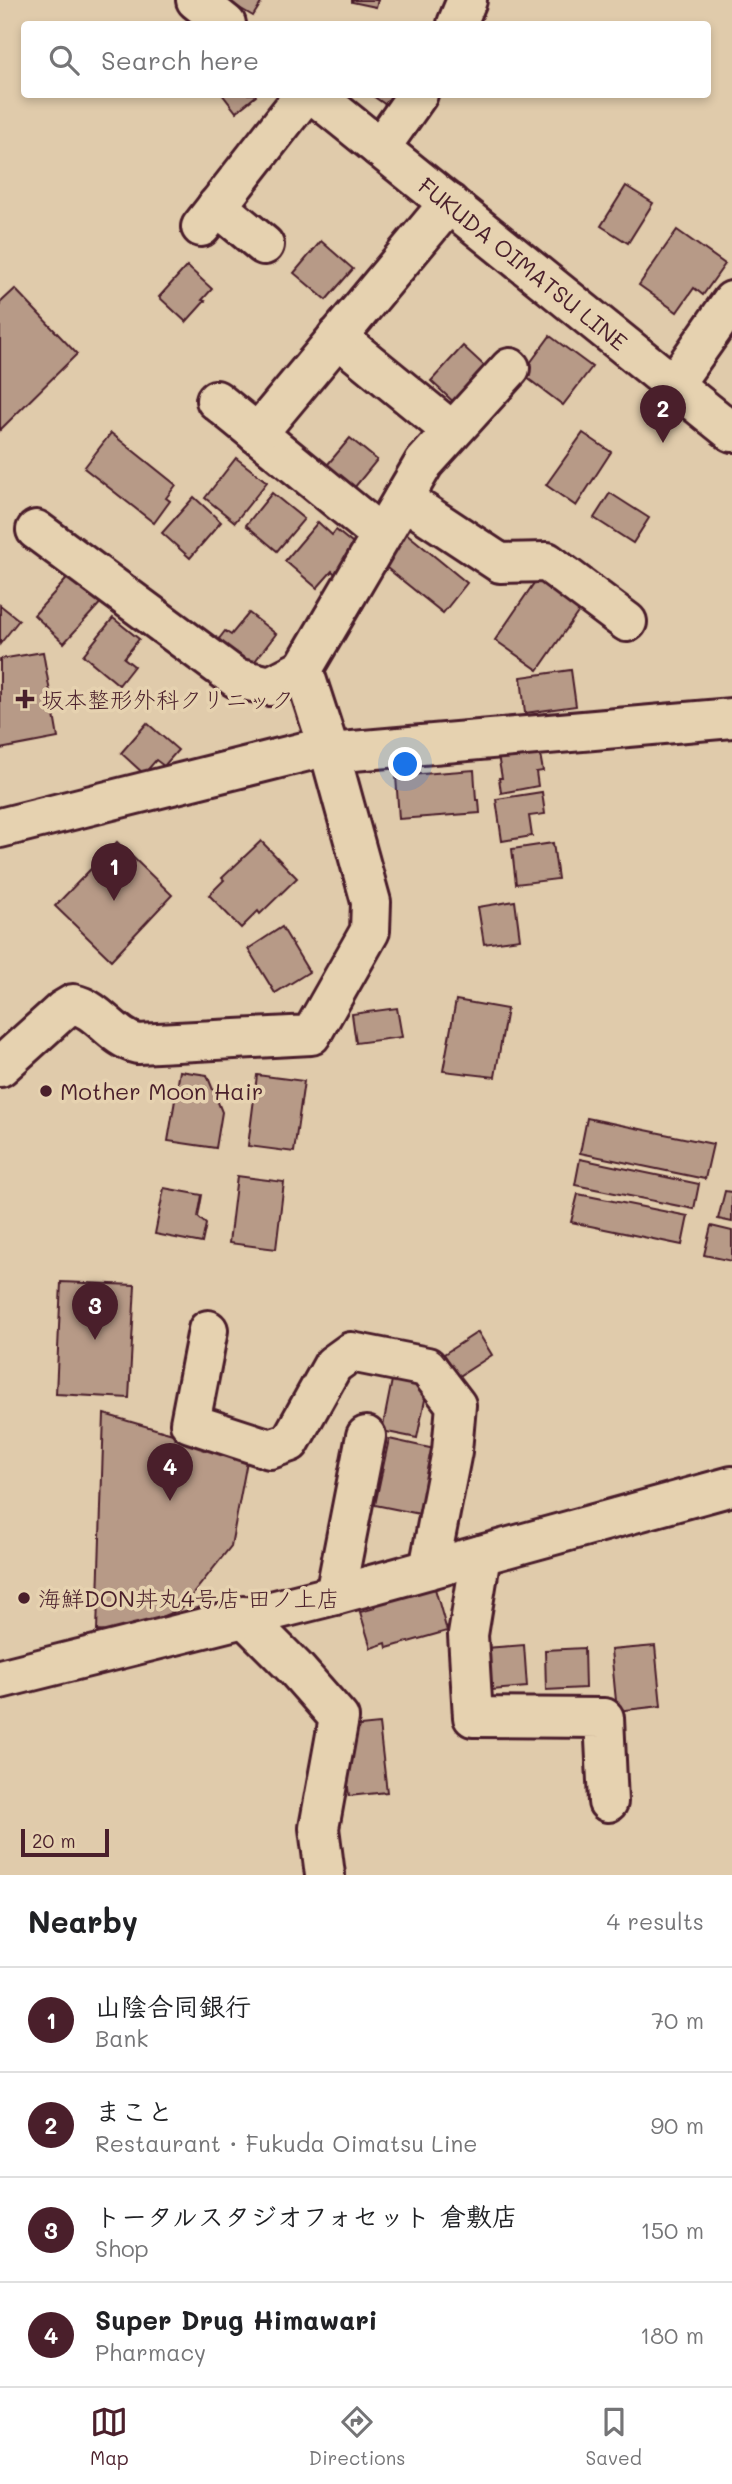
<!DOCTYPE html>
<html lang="en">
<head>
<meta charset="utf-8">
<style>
  :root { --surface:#fff; --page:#f2f2f2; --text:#202124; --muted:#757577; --line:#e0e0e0; --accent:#4a1f2b }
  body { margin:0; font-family:Mali,"Klee One",sans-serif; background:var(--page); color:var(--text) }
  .scale { position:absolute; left:21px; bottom:18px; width:88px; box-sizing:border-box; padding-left:7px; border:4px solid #4a1f2b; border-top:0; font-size:19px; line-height:24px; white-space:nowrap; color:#4a1f2b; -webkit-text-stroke:5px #e6d2b0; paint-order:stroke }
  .you { position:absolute; left:406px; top:765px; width:24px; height:24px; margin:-18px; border:5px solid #fff; border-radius:50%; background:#1a73e8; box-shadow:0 0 0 10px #1a73e833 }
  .badge { display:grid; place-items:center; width:46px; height:46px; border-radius:50%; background:var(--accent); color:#fff; font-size:23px; font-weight:700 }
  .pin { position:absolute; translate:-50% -58px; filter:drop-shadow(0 2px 4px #0008) }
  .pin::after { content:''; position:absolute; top:37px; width:24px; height:21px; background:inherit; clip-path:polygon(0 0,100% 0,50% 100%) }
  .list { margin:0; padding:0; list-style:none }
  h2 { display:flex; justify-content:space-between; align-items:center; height:91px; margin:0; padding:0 28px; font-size:30px }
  h2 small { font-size:23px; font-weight:400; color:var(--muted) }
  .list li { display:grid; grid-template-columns:46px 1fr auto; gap:21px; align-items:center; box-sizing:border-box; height:105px; padding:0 28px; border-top:2px solid var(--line) }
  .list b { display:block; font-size:26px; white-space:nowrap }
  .list p { margin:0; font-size:23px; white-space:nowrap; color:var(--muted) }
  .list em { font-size:23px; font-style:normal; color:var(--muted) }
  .icon { flex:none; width:38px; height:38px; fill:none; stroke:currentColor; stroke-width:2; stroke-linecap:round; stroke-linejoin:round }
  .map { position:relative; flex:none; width:732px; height:1875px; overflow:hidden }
  .search { position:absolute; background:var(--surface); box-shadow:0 4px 10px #0003; left:21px; right:21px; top:21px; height:77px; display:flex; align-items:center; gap:18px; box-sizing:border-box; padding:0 24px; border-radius:7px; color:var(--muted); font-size:26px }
  .sheet { height:511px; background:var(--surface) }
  nav { display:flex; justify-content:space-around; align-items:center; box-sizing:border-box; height:98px; border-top:2px solid var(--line); background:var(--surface); font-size:19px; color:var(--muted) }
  nav a { display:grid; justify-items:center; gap:4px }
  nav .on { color:var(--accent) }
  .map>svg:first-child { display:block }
  .building { fill:#b79a87; stroke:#4a1f2b; stroke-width:2 }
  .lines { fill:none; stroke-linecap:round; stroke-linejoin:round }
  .minor-casing { stroke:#4a1f2b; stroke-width:44 }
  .major-casing { stroke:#4a1f2b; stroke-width:44 }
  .minor { stroke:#e6d2b0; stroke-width:38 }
  .major { stroke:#e6d2b0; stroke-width:38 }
  .poi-dot { fill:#4a1f2b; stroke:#e6d2b0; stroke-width:2.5 }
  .labels { text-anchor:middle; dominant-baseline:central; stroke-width:7; stroke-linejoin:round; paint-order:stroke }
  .street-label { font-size:23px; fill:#4a1f2b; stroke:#e6d2b0 }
  .poi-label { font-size:23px; fill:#4a1f2b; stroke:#e6d2b0; text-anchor:start }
</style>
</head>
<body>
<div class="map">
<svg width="732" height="1875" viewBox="0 0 732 1875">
  <rect width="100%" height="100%" fill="#e0cbab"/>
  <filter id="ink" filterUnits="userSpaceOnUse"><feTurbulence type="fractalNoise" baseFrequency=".0143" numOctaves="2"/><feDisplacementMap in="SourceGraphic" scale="14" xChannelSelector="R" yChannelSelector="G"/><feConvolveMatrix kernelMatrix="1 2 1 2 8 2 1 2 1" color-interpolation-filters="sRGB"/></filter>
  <g filter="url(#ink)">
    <g class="building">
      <polygon points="226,0 263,0 253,16"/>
      <polygon points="352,0 378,0 376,7 352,2"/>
      <polygon points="222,94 255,94 256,96 236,112"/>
      <polygon points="370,94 406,94 395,111"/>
      <polygon points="626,186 653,203 628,243 601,226"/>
      <polygon points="677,230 725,264 703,295 694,288 677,312 639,285"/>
      <polygon points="321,241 353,269 326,300 294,273"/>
      <polygon points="187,266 212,289 202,300 205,301 186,322 159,297"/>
      <polygon points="15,289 77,354 0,430 0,303"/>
      <polygon points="550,336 592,367 563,405 522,374"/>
      <polygon points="463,346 491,372 460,408 431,381"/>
      <polygon points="111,433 176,485 166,498 170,501 154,523 84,468"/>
      <polygon points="583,433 611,452 576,506 546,485"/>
      <polygon points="350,438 377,460 350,493 323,470"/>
      <polygon points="236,458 267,482 235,522 205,498"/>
      <polygon points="272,493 304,519 277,551 246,525"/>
      <polygon points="610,493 649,518 633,543 594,518"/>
      <polygon points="194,497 221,522 190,558 162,533"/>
      <polygon points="318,522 332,535 336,530 358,548 336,575 332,571 317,588 285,561"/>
      <polygon points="406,533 467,583 443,613 382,564"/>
      <polygon points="543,570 586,601 538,670 495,640"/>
      <polygon points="74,571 104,599 64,643 34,615"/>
      <polygon points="0,605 19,620 0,644"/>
      <polygon points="249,613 276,634 245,674 212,648 225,631 231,635"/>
      <polygon points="113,618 139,639 124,658 134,666 119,685 83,655"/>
      <polygon points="43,652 58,738 0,749 0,659"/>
      <polygon points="571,670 576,706 525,713 521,677"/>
      <polygon points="147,723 178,750 164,766 156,760 144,774 121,753"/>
      <polygon points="538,743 543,771 536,772 538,786 501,793 499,778 502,778 497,750"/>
      <polygon points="474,770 476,800 479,800 480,813 399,819 396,776"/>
      <polygon points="542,792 545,814 529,816 532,836 502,841 496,799"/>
      <polygon points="261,841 297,878 260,914 258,911 241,928 209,895 224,880 222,878"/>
      <polygon points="117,842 172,895 111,960 55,906"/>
      <polygon points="553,843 558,879 516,884 512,849"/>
      <polygon points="515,901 520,939 484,944 478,907"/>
      <polygon points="282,927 309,972 275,993 248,949"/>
      <polygon points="456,1000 507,1009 495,1077 443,1071"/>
      <polygon points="397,1008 402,1037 356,1043 352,1014"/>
      <polygon points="180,1071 207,1075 222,1112 216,1148 168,1141"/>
      <polygon points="257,1075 304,1081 294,1152 248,1146"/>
      <polygon points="587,1118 713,1144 705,1179 580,1153"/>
      <polygon points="580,1159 699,1184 694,1209 575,1185"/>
      <polygon points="237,1176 284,1182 276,1249 229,1243"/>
      <polygon points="164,1188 202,1195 198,1217 206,1224 202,1243 155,1234"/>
      <polygon points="725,1191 732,1192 732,1222 718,1219"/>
      <polygon points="578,1194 688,1216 682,1245 571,1222"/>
      <polygon points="711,1226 732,1231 732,1261 704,1255"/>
      <polygon points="61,1282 135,1285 129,1398 56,1394"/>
      <polygon points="478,1332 492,1355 458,1377 444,1354"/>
      <polygon points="393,1375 420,1381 427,1390 417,1438 382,1431"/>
      <polygon points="104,1414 248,1456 231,1546 181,1609 121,1633 97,1631"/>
      <polygon points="389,1439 439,1450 425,1515 375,1505"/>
      <polygon points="434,1585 447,1631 387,1648 386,1643 371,1648 360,1612 375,1608 373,1602"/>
      <polygon points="524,1645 527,1687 492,1690 486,1648"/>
      <polygon points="655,1646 661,1706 617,1711 611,1650"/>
      <polygon points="584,1648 585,1688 546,1690 545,1650"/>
      <polygon points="379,1724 387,1792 349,1796 341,1728"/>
    </g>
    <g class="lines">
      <defs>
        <g id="minor">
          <polyline points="457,24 467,0"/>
          <polyline points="380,148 418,94"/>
          <polyline points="217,206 264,245"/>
          <polyline points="201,227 305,94"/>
          <polyline points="337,337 452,431"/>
          <polyline points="673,385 732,301"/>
          <polyline points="216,400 381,535"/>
          <polyline points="257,434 449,203"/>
          <polyline points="403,499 500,563 547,562 627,622"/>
          <polyline points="36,530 236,678 270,686 303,669"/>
          <polyline points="330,753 732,718"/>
          <polyline points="0,828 328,746"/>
          <path d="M0 1067 63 1010 73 1004C99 1009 112 1038 138 1044L311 1035 370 931 371 902 328 746 303 669 424 463 510 368"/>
          <polyline points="208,1330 190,1423 270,1449 290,1442 333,1365 351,1352 427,1367 456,1405 452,1451 429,1569"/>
          <polyline points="481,1555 468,1635 473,1717 604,1718 608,1802"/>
          <polyline points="335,1595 366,1436"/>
          <polyline points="243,1616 295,1668 339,1718 319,1828 325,1875"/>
          <polyline points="0,1679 335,1595 732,1486"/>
        </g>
        <g id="major">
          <polyline points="196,0 226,24"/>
          <path id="s1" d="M313 94 732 432"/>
        </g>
      </defs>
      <use href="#minor" class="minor-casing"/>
      <use href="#major" class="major-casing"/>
      <use href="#minor" class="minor"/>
      <use href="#major" class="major"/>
    </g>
  </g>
  <g class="poi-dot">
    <path d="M21.5 688.5h7v7h7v7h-7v7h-7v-7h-7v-7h7z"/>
    <circle cx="46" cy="1091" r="7"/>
    <circle cx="24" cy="1598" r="7"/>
  </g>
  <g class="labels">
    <g class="street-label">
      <text stroke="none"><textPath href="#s1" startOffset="270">FUKUDA OIMATSU LINE</textPath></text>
    </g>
    <g class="poi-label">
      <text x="41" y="699">坂本整形外科クリニック</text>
      <text x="60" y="1091">Mother Moon Hair</text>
      <text x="38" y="1598">海鮮DON丼丸4号店 田ノ上店</text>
    </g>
  </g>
</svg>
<div class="scale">20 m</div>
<div class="you"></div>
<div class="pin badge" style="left:114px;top:901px">1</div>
<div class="pin badge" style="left:663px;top:443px">2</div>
<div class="pin badge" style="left:95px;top:1340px">3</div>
<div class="pin badge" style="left:170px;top:1501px">4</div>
<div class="search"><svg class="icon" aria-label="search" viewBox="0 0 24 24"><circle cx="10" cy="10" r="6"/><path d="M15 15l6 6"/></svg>Search here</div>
</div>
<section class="sheet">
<h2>Nearby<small>4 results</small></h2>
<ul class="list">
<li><span class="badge">1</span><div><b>山陰合同銀行</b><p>Bank</p></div><em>70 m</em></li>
<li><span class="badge">2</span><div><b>まこと</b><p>Restaurant · Fukuda Oimatsu Line</p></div><em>90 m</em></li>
<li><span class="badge">3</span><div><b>トータルスタジオフォセット 倉敷店</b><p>Shop</p></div><em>150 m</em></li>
<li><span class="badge">4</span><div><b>Super Drug Himawari</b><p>Pharmacy</p></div><em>180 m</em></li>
</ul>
</section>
<nav>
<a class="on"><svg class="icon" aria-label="map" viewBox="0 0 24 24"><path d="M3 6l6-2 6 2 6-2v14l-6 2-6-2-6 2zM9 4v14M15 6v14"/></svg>Map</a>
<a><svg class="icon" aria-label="directions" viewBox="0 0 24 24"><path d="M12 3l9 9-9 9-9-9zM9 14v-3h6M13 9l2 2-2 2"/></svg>Directions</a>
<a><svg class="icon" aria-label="saved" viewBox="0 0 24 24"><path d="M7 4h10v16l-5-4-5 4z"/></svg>Saved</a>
</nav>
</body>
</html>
